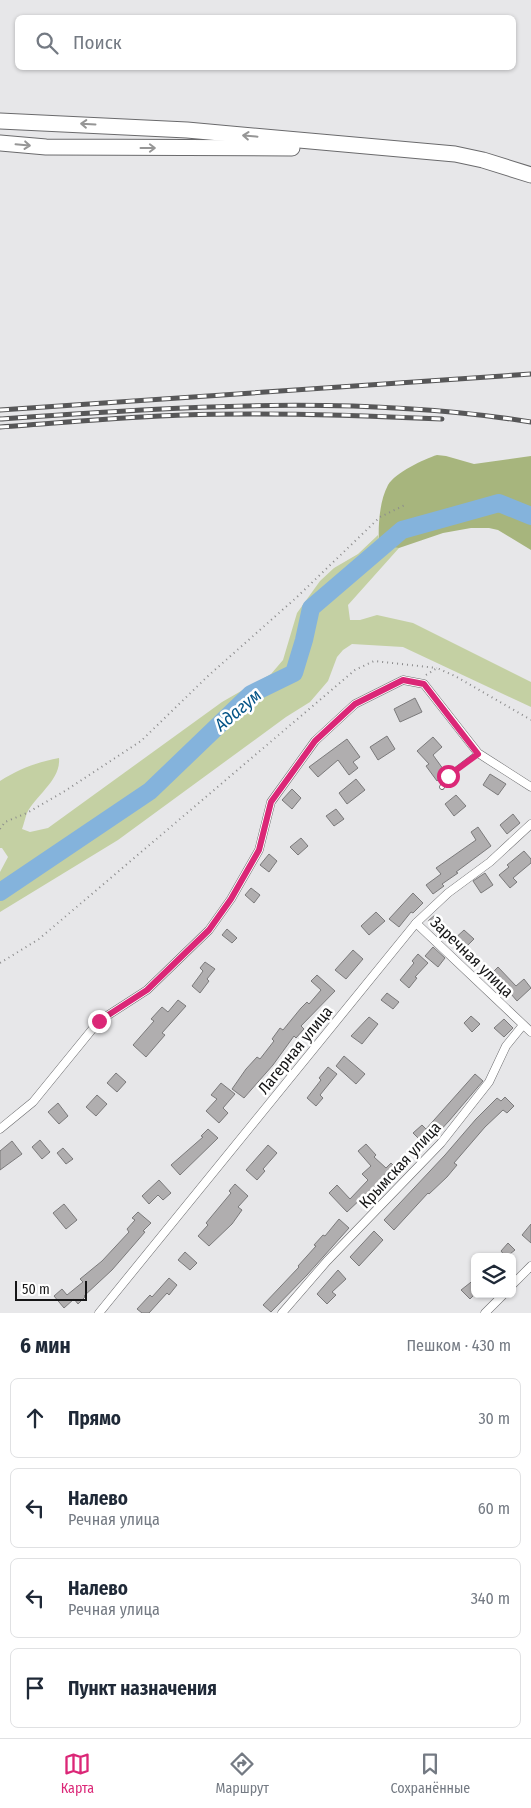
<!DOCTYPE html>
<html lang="ru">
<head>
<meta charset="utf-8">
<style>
  :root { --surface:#fff; --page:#f6f6f7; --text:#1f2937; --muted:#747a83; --line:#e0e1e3; --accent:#db2777 }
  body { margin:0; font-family:"Fira Sans Condensed",sans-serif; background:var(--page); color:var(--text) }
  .controls { position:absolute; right:15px; bottom:15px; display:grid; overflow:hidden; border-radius:8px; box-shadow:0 1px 4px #0004 }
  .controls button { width:45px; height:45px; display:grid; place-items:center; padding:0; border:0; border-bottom:1px solid var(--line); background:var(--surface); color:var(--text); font:25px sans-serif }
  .scale { position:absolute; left:15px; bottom:12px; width:72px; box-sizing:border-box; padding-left:5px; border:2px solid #151516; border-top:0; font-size:14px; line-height:18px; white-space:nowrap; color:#151516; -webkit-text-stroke:4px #fff; paint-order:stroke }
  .stop { position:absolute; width:15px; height:15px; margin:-11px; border:4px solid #db2777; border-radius:50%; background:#fff }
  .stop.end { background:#db2777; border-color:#fff; box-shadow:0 1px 5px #0008 }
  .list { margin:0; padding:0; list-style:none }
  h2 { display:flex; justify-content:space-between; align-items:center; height:65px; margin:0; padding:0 20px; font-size:21px }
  h2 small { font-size:16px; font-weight:400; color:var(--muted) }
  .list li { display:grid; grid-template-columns:32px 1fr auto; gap:15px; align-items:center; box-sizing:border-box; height:80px; margin:0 10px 10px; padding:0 10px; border:1px solid var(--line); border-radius:8px }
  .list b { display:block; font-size:19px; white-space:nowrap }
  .list p { margin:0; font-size:16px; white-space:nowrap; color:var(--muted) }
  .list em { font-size:16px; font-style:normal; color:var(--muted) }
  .icon { flex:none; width:28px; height:28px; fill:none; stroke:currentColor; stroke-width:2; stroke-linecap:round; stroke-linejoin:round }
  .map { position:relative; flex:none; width:531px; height:1313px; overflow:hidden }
  .search { position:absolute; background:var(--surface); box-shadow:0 1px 4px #0004; left:15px; right:15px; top:15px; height:55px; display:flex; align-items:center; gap:12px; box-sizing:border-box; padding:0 18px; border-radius:8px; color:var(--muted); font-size:19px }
  .sheet { height:425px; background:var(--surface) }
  nav { display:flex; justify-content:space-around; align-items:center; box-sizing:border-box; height:70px; border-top:1px solid var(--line); background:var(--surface); font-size:14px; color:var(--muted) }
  nav a { display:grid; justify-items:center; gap:2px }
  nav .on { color:var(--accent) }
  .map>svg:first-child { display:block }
  .green { fill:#c4d0a3 }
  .forest { fill:#a7b57d }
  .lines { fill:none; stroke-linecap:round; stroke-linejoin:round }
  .river { stroke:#84b3dc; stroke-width:18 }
  .building { fill:#b0aeaf; stroke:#7b7a7b }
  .lane-casing { stroke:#6a6a6c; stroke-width:5.5 }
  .street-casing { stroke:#6a6a6c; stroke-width:9 }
  .highway-casing { stroke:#6a6a6c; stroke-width:17 }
  .path { stroke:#8b8b8c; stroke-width:2; stroke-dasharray:1 4; stroke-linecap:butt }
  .lane { stroke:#fff; stroke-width:4 }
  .street { stroke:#fff; stroke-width:8 }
  .highway { stroke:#fff; stroke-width:15 }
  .rail-casing { stroke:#575758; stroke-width:5 }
  .rail { stroke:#fff; stroke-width:3; stroke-dasharray:9; stroke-linecap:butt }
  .oneway { stroke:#969696 }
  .route { stroke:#db2777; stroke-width:6 }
  .labels { text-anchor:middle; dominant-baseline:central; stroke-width:5; stroke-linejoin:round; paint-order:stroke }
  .street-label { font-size:16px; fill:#151516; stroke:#fff }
  .water-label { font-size:18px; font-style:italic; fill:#045487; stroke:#fff }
</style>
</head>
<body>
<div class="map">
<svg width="531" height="1313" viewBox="0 0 531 1313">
  <rect width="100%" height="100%" fill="#e7e7e9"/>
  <path class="green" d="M378 535 380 546 399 548 348 605 350 620H360L377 615 413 623 531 682V707L403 647 352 644 343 650 337 657 328 681 310 702 286 717 118 840 0 912V872L8 857 2 848H0V781C19 769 37 762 59 758 61 780 36 795 27 813 25 818 24 824 22 829L30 832 48 828 222 702 271 674 283 660 297 613 320 581 334 568 358 554Z"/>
  <path class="forest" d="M437 455 446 456 474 464 531 456V550L498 530 489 528H471L443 533 399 548 379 546C378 527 379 502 388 485 395 473 424 459 437 455Z"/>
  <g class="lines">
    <polyline class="river" points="0,892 150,791 251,694 294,673 304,640 311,608 402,530 499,503 531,516"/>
  </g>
  <g class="building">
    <polygon points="415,698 422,712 400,722 394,709"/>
    <polygon points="387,736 395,749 378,760 370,747"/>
    <polygon points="433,737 442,747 433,755 446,773 437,781 426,766 429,764 417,751"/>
    <polygon points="347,739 360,757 353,762 358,768 349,775 338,760 318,777 309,767"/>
    <polygon points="490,774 506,784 498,795 483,785"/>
    <polygon points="356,779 365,790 347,804 339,793"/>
    <polygon points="292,789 301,798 292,809 282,800"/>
    <polygon points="456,795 466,806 454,816 445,804"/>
    <polygon points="336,809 344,819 334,826 326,816"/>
    <polygon points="513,814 520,823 507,834 500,825"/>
    <polygon points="478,827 491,846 456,872 458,873 442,884 444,886 433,894 426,885 441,874 436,868 476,840 471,832"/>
    <polygon points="301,838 308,846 298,855 290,847"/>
    <polygon points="524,851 531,859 531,863 513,878 517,882 510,888 499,875 509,867 507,865"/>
    <polygon points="269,854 277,861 269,872 260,865"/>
    <polygon points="485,873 493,885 481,893 473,881"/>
    <polygon points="251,888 260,895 254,903 245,895"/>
    <polygon points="413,893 423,903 413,913 411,912 399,927 389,919"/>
    <polygon points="376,912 385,921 369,935 361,926"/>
    <polygon points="435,915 444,924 437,931 428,921"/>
    <polygon points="227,929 237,938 232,943 222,935"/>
    <polygon points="464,930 474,939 461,952 451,942"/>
    <polygon points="433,947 445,958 438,967 425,956"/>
    <polygon points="353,950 363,959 346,979 335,970"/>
    <polygon points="418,954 428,963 415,977 417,978 409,988 400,980 414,963 412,961"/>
    <polygon points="205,962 215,969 207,979 209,981 200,993 192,986 203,971 200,968"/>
    <polygon points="498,967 516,986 524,979 531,988 517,1001 505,987 502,990 489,976"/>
    <polygon points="317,975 335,991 301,1026 304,1029 296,1038 294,1036 273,1065 244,1098 232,1089 246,1069 257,1057 260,1059 274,1041 272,1039 280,1028 283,1030 301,1008 307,1002 309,1004 321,990 311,981"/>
    <polygon points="387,993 399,1002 393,1009 381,1000"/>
    <polygon points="178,1000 186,1006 162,1033 165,1035 146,1057 133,1045 154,1021 151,1019 162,1007 168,1012"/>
    <polygon points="471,1016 480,1024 472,1032 464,1023"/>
    <polygon points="369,1017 378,1024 362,1044 351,1036"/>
    <polygon points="504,1019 513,1028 504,1037 494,1028"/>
    <polygon points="344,1056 365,1074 356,1084 336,1066"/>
    <polygon points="328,1067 337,1074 320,1095 323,1098 316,1106 307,1098 321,1080 319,1078"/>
    <polygon points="116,1073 126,1082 117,1092 107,1083"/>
    <polygon points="475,1074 483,1081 449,1121 426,1146 413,1133 422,1125 426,1129"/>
    <polygon points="221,1083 235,1094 223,1108 228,1113 219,1123 206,1111 217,1099 211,1095"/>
    <polygon points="97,1095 107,1104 96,1116 86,1107"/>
    <polygon points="505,1097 514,1106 507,1113 503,1110 485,1127 454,1163 457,1165 447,1177 429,1194 428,1193 394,1230 384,1220 445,1155 476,1119 497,1098 501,1101"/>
    <polygon points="58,1103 68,1116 59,1124 48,1112"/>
    <polygon points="208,1129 218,1138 180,1175 171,1165 203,1137 201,1136"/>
    <polygon points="40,1140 50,1152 42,1159 32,1147"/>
    <polygon points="12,1141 22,1154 0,1170 0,1151"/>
    <polygon points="366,1144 376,1155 374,1157 386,1168 391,1163 401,1173 373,1203 365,1195 347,1212 329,1193 337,1185 350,1199 368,1180 362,1174 371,1166 358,1151"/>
    <polygon points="268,1145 277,1153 263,1169 265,1171 257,1180 246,1170"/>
    <polygon points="63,1148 73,1159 66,1164 57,1153"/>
    <polygon points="159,1180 171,1193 163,1200 158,1195 149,1204 142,1196"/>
    <polygon points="235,1184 248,1196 238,1207 242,1210 232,1224 209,1246 198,1236 208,1225 206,1223 231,1193 229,1191"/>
    <polygon points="64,1204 77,1220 66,1229 53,1213"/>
    <polygon points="138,1212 151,1223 143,1231 145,1232 112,1270 84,1296 85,1297 78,1304 74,1299 64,1308 54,1296 62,1289 67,1295 83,1282 80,1279 102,1261 129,1232 127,1229 135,1220 132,1218"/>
    <polygon points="339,1219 349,1228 307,1275 271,1312 263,1305 299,1267 298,1266 316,1246 314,1245 323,1235 325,1236"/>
    <polygon points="531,1224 531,1243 522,1235"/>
    <polygon points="374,1231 383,1240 359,1266 350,1257"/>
    <polygon points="508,1243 515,1250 506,1257 501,1251"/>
    <polygon points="185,1252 197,1263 190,1270 178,1260"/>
    <polygon points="338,1270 346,1279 332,1292 336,1295 327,1304 317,1294"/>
    <polygon points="169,1278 177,1285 169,1295 167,1293 149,1313 142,1313 137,1309 150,1295 152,1297"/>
    <polygon points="475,1279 475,1294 470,1299 461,1290"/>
  </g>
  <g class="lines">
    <defs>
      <polyline id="lane" points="442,787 449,775 478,753"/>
      <g id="street">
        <polyline points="416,923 531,1032"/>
        <polyline points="0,1129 33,1102 99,1021 147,990 209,930 231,899 259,850 271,802 315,741 355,704 403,680 424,684 478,753 531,787"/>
        <polyline points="512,1285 531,1266"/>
        <polyline points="99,1313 416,923 448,893 490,862 531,824"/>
        <polyline points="282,1313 327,1261 441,1143 489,1082 506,1046 523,1025"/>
        <polyline points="485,1313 504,1294"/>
      </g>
      <g id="highway">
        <polyline points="0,121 187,130 455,154 483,160 531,175"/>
        <polyline points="0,143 46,147 292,148"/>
      </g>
    </defs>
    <use href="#lane" class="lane-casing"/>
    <use href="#street" class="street-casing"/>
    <use href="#highway" class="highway-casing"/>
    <g class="path">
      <polyline points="426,675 437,668 455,676 531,720"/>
      <polyline points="0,829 5,822 27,813 65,791 141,741 208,676 297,597 380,517 407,504"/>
      <polyline points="0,963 39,939 355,670 374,661 437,668"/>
    </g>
    <use href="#lane" class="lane"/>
    <use href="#street" class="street"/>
    <use href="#highway" class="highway"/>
    <defs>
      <g id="rail">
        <polyline points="0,410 531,374"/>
        <path d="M0 419C177 407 355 394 531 422"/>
        <path d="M0 427C61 423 122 417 183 415 269 412 355 415 442 419"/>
      </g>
    </defs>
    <use href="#rail" class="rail-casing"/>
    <use href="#rail" class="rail"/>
  </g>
  <defs><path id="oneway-shaft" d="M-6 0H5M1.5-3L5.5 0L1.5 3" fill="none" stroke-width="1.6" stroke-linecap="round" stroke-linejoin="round" transform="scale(1.25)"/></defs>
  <g class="oneway">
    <use href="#oneway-shaft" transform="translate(88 124) rotate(-177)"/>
    <use href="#oneway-shaft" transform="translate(250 136) rotate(-175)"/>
    <use href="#oneway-shaft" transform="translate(23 145) rotate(5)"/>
    <use href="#oneway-shaft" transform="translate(148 148)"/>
  </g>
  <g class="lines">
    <polyline class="route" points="99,1021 147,990 209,930 231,899 259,850 271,802 315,741 355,704 403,680 424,684 478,754 448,776"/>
  </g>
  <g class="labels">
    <g class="street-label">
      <text transform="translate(472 957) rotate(44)">Заречная улица</text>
      <text transform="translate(295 1050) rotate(-51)">Лагерная улица</text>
      <text transform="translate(400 1165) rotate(-47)">Крымская улица</text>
    </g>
    <g class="water-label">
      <text transform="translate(238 710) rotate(-40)">Адагум</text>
    </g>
  </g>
</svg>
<div class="controls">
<button><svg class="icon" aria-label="layers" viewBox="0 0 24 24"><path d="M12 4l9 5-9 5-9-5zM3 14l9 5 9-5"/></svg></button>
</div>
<div class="scale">50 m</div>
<div class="stop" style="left:448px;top:776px"></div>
<div class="stop end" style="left:99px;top:1021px"></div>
<div class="search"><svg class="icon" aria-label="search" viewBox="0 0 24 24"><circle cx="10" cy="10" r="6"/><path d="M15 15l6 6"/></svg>Поиск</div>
</div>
<section class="sheet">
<h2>6 мин<small>Пешком · 430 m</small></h2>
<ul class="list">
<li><svg class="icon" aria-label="ahead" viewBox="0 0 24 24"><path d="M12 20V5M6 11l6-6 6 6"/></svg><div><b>Прямо</b></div><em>30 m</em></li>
<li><svg class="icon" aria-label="left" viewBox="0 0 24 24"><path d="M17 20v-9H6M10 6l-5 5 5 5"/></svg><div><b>Налево</b><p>Речная улица</p></div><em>60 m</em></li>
<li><svg class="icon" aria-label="left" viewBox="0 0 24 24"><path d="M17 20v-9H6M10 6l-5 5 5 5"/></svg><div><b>Налево</b><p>Речная улица</p></div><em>340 m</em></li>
<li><svg class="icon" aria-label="arrive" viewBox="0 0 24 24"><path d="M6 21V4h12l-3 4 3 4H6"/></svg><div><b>Пункт назначения</b></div></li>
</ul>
</section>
<nav>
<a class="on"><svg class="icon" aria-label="map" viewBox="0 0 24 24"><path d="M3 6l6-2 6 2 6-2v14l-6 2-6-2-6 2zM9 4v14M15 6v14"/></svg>Карта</a>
<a><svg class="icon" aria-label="directions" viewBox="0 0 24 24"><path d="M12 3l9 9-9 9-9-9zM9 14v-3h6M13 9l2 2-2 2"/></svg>Маршрут</a>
<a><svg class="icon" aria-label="saved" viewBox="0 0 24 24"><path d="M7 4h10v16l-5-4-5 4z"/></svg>Сохранённые</a>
</nav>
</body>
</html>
